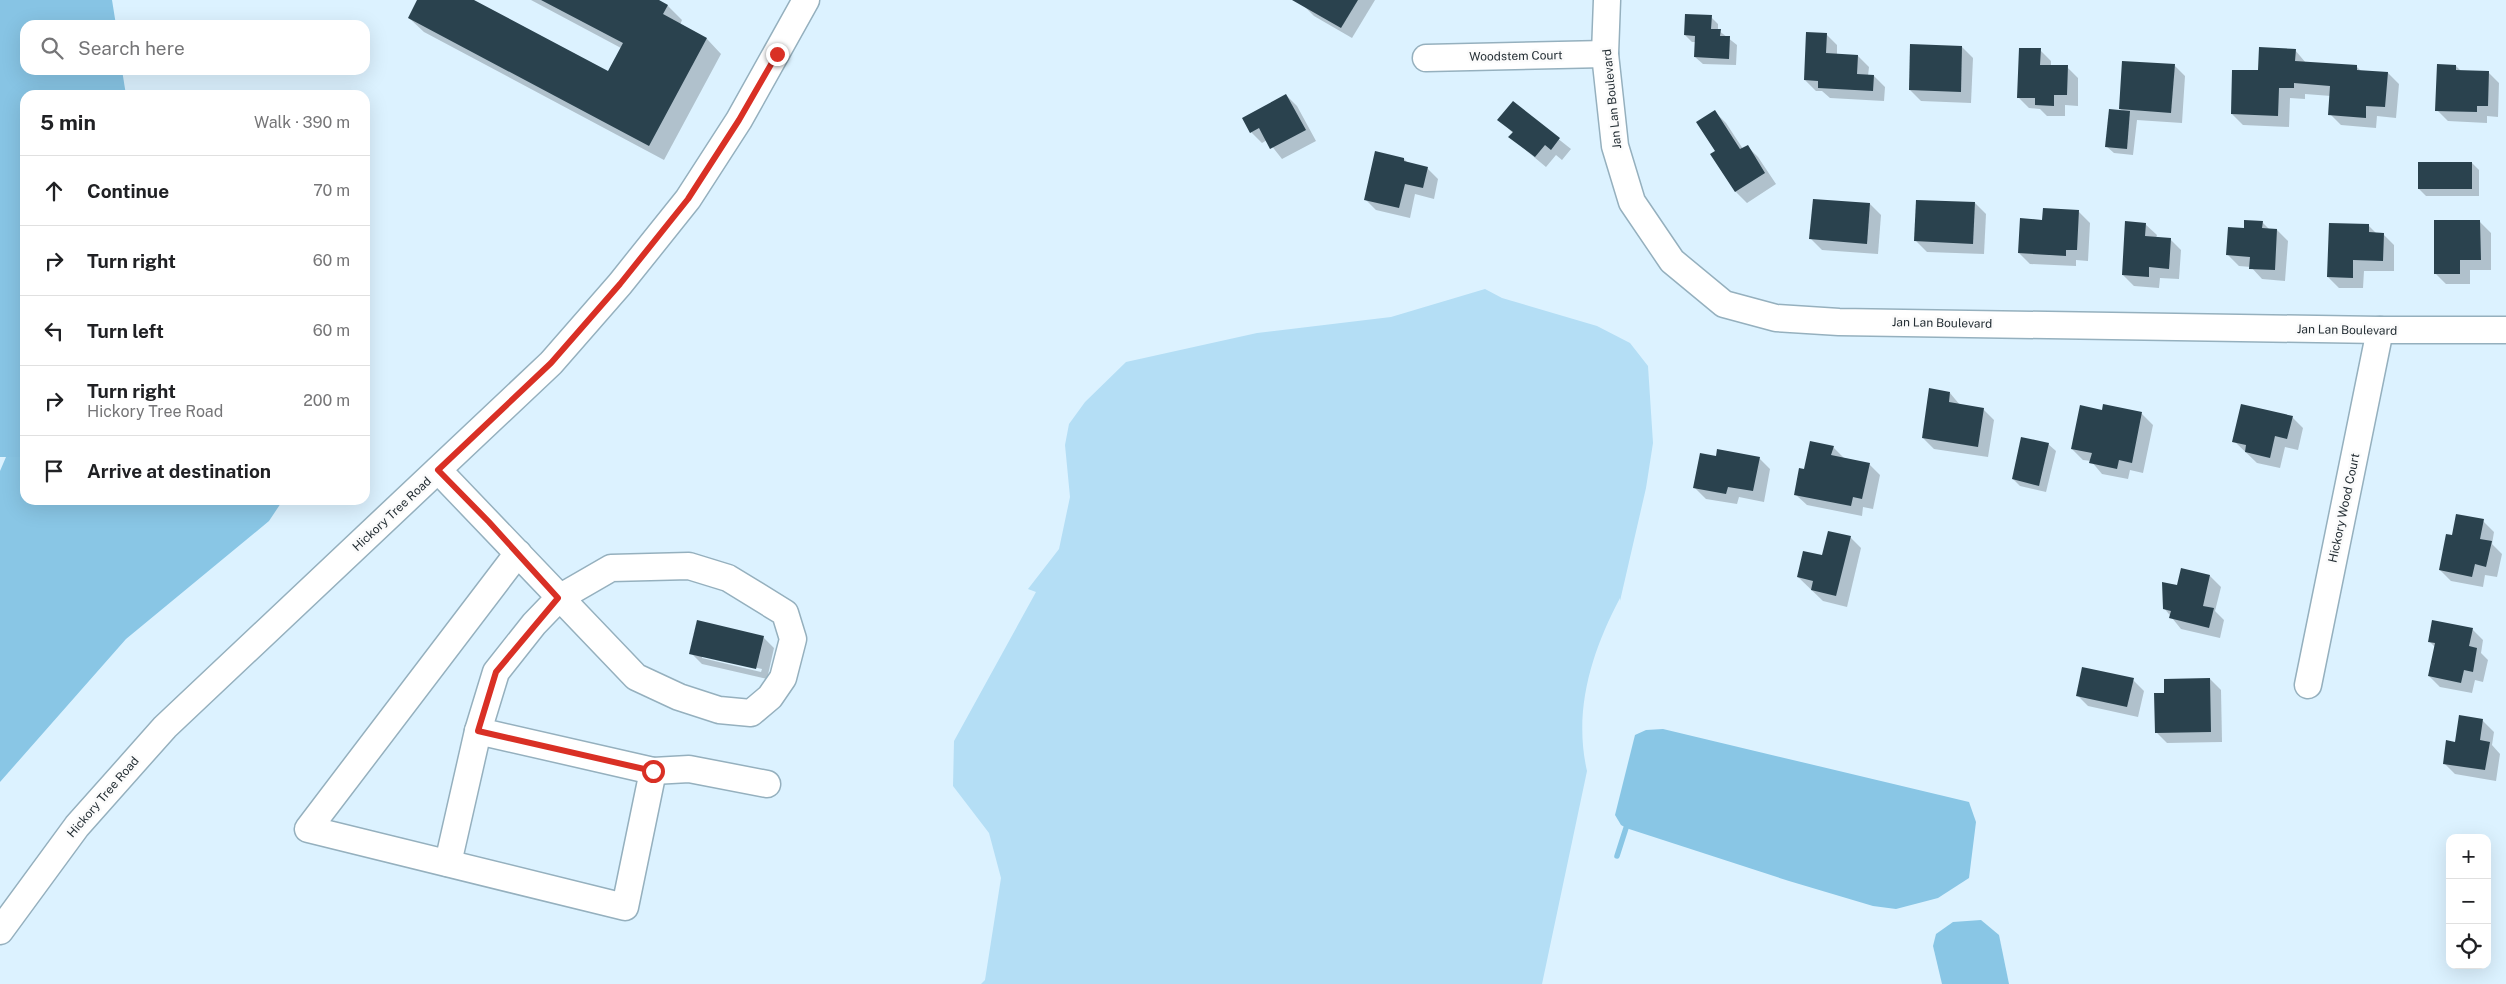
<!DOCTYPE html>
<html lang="en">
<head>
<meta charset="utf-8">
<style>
  :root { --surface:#fff; --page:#f2f2f2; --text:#202124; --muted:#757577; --line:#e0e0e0 }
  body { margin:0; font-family:"Public Sans",sans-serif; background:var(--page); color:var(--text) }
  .controls { position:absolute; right:15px; bottom:15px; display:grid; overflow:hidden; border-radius:10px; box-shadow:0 5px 20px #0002 }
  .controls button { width:45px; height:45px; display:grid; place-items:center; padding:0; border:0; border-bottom:1px solid var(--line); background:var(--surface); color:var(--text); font:25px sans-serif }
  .stop { position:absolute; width:15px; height:15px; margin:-11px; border:4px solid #d93025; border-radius:50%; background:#fff }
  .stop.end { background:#d93025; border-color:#fff; box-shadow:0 1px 5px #0008 }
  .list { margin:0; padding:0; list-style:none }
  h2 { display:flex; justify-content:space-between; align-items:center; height:65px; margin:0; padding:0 20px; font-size:21px }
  h2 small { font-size:16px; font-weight:400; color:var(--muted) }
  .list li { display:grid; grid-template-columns:32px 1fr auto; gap:15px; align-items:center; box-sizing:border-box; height:70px; padding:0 20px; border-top:1px solid var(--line) }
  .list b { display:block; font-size:19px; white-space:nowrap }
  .list p { margin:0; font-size:16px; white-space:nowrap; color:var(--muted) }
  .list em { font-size:16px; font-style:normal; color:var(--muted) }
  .icon { flex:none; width:28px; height:28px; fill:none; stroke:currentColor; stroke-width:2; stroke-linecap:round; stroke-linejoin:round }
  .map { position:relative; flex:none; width:2506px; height:984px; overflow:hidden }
  .search { position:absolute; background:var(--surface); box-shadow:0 5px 20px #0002; left:20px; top:20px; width:350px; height:55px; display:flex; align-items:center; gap:12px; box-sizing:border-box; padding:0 18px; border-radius:15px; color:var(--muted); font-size:19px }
  .panel { position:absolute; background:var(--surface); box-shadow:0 5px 20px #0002; left:20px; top:90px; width:350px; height:415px; border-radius:15px }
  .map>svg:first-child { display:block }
  .green { fill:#b4def5 }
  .forest { fill:#87c4e4 }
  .water { fill:#89c6e5 }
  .shadow { fill:#0003; fill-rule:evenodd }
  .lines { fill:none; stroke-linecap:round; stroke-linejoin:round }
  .stream { stroke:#89c6e5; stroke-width:5.5 }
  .building { fill:#2a424e }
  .minor-casing { stroke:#95b0be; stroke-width:29 }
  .minor { stroke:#fff; stroke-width:26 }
  .route { stroke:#d93025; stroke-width:6 }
  .labels { text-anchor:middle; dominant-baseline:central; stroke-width:5; stroke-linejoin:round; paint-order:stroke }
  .street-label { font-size:12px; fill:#242e34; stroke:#fbfbfb }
</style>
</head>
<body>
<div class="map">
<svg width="2506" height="984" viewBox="0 0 2506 984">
  <rect width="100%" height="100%" fill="#dcf2ff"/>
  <path class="green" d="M1485 289 1502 298 1597 326 1630 343 1648 366 1653 443 1646 488 1620 601V598C1592 651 1573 710 1587 771L1542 984H981L985 980 1001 878 989 833 953 786 954 741 1036 592 1028 589 1059 549 1070 497 1065 445 1069 424 1085 402 1126 362 1257 333 1391 317Z"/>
  <polygon class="forest" points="0,0 112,0 116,25 25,25 25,70 122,70 126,95 25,95 25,457 0,457"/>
  <g class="water">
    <polygon points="6,457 25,457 25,500 283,500 269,521 126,639 0,782 0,471"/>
    <polygon points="1663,729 1969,802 1976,822 1969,878 1938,898 1896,909 1873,906 1789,881 1626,828 1621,825 1615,815 1635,735 1646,730"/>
    <polygon points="1981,920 1999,935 2009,984 1942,984 1933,946 1936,934 1953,922"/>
  </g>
  <g class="shadow">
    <polygon points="419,0 471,0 608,73 621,48 531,0 656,0 668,6 682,20 680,25 707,39 721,54 664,160 424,32 409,18"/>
    <polygon points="1307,0 1375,0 1352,38 1314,16 1303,5"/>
    <polygon points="1711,17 1718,24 1718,30 1737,45 1736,65 1703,64 1695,57 1696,42 1692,42 1685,35"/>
    <polygon points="1826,34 1837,45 1837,55 1858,56 1869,67 1868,76 1874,76 1885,87 1884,101 1830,98 1822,91 1816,91 1805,80"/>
    <polygon points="1962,47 1973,58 1971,103 1921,101 1910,90"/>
    <polygon points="2040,50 2051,61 2051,66 2067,67 2078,78 2078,106 2065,105 2065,116 2047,116 2040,109 2029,108 2018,97"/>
    <polygon points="2295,50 2306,63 2356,66 2362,72 2388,73 2399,84 2396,118 2377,116 2376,128 2341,125 2330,114 2331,96 2305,94 2305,99 2290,98 2289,127 2243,125 2232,114 2260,72"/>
    <polygon points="2174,65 2185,76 2182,123 2137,120 2133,155 2114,153 2106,146 2123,111 2120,109"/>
    <polygon points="2456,66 2461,71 2488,72 2499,83 2498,117 2487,116 2487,123 2448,121 2437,110"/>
    <polygon points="1286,95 1297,106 1316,141 1282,159 1267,140 1262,143 1251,132"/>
    <polygon points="1513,103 1571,149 1562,160 1556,155 1546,167 1510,137 1513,133 1499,120"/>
    <polygon points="1715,112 1726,123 1743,149 1747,146 1758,157 1776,184 1747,203 1736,192 1712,154 1716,151"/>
    <polygon points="1404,159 1408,163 1427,168 1438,179 1434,199 1415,194 1410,218 1376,210 1365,199"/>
    <polygon points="2472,163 2479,170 2479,196 2426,196 2419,189"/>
    <polygon points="1975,203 1986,214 1984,254 1927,252 1916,241"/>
    <polygon points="1870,204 1881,215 1878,254 1822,250 1811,239"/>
    <polygon points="2044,210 2079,212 2090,223 2088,261 2076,260 2076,266 2030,264 2019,253 2044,221"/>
    <polygon points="2262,222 2270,230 2277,230 2288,241 2285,281 2262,279 2251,267 2239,266 2228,255"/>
    <polygon points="2480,222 2491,233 2491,270 2470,270 2470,284 2446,284 2435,273"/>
    <polygon points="2145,224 2157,235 2156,238 2170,239 2181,250 2179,279 2160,278 2159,288 2134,286 2123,275"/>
    <polygon points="2368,225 2377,234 2383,234 2394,245 2394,271 2364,271 2363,288 2339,288 2328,277"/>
    <polygon points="1950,393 1960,405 1983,409 1994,420 1988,457 1934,449 1923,438"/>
    <polygon points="2103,411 2142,414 2153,425 2143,473 2130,470 2128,479 2102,474 2091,461 2083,460 2072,449"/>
    <polygon points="2292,417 2303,428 2298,450 2285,447 2280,468 2257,463 2234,441"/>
    <polygon points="2048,444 2056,451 2046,492 2020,486 2013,479"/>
    <polygon points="1833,447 1844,458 1869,464 1880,475 1873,509 1863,507 1862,516 1807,505 1795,494 1805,470"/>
    <polygon points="1717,457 1759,458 1770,469 1764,502 1739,497 1737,504 1706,499 1695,488"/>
    <polygon points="2483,521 2494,532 2492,544 2502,554 2497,577 2485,575 2483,587 2451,581 2440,570 2453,536"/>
    <polygon points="1850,537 1861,548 1847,607 1823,601 1798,577"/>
    <polygon points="2210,576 2221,587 2215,611 2224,620 2220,638 2181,629 2164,608 2177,587"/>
    <polygon points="2472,629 2483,640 2481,653 2488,660 2483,682 2475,680 2472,693 2440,687 2429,676 2435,647 2429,641"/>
    <path d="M763 637 774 648 767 679 702 664 691 653ZM702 655 762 669 761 672 702 658Z"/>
    <polygon points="2210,679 2221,690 2222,742 2167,743 2156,732 2166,694"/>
    <polygon points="2133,680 2144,691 2138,717 2088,706 2077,695"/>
    <polygon points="2460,717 2483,721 2494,732 2492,745 2500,754 2496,781 2455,774 2444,763 2456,743"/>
  </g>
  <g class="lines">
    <polyline class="stream" points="1617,856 1626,828"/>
  </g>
  <g class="building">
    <polygon points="417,0 474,0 608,71 623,43 541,0 659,0 668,5 663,14 707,38 649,146 408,18"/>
    <polygon points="1292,0 1358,0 1341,28"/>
    <polygon points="1685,14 1712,15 1711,29 1721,29 1720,36 1730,36 1729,59 1694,57 1695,36 1684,35"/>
    <polygon points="1806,32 1827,33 1826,53 1858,55 1857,74 1874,75 1873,91 1818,88 1818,81 1804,80"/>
    <polygon points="1910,44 1962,46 1961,92 1909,90"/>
    <polygon points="2259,47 2296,49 2295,61 2357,65 2357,70 2388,72 2385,107 2366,106 2366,118 2328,115 2330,86 2294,83 2294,88 2279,88 2278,116 2231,114 2232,70 2258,70"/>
    <polygon points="2019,48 2041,48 2040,65 2068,65 2067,95 2054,95 2054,106 2035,105 2035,98 2017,98"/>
    <polygon points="2122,61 2175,64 2171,113 2119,109"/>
    <polygon points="2437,64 2456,65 2456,70 2489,71 2488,106 2477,106 2477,112 2435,111"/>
    <polygon points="1286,94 1306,130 1270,149 1259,128 1250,133 1242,118"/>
    <polygon points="1513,101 1560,138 1551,150 1545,145 1535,157 1508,137 1513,132 1497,120"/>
    <polygon points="2109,109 2130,111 2127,149 2105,147"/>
    <polygon points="1715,110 1740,149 1748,145 1765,173 1735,192 1710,154 1715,151 1696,122"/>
    <polygon points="1375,151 1404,158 1404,161 1428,167 1423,188 1405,184 1399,208 1364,200"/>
    <rect x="2418" y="162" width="54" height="27"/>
    <polygon points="1813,199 1870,203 1867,244 1809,239"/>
    <polygon points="1916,200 1975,202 1973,244 1914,241"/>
    <polygon points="2043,208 2079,210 2077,250 2066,250 2066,256 2018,253 2020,218 2042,220"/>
    <polygon points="2244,220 2263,221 2262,228 2277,229 2275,270 2249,269 2250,257 2226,255 2228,227 2244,228"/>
    <polygon points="2434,220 2480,220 2481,260 2460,260 2460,274 2434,274"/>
    <polygon points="2125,221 2146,223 2145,236 2171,238 2169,269 2149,267 2149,277 2122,275"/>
    <polygon points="2329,223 2369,224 2369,232 2384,233 2383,261 2353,260 2353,278 2327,277"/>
    <polygon points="1929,388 1950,392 1949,402 1984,408 1978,447 1922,438"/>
    <polygon points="2103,404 2142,412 2132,463 2119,460 2117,469 2089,463 2092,453 2071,449 2080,405 2102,410"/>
    <polygon points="2241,404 2293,416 2287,439 2275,436 2270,458 2245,452 2246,445 2232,442"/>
    <polygon points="2021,437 2049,443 2039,486 2012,479"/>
    <polygon points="1810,441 1834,446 1831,455 1870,463 1862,499 1853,497 1851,506 1794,495 1799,468 1804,469"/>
    <polygon points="1717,449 1760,457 1753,491 1728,487 1726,494 1693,488 1700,453 1716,456"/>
    <polygon points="2456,514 2484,519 2480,539 2492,541 2486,567 2475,564 2472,577 2439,570 2446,534 2452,535"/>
    <polygon points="1828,531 1851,536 1836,596 1811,590 1813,581 1797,577 1803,551 1822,555"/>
    <polygon points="2181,568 2210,575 2203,606 2214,608 2209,628 2169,618 2171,611 2163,609 2162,582 2177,585"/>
    <polygon points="697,620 764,636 756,669 689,654"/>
    <polygon points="2432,620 2473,628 2469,646 2477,648 2473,672 2464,670 2461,683 2428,676 2435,643 2428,642"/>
    <polygon points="2082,667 2134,678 2127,707 2076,696"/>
    <polygon points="2210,678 2211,732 2155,733 2154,693 2164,693 2164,679"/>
    <polygon points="2459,715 2483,719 2480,740 2490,742 2485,770 2443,764 2446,740 2455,742"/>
  </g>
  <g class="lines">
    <defs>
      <g id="minor">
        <polyline points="1607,0 1605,54 1615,146 1632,202 1672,261 1724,304 1776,318 1839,322 2380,330 2506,330"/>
        <polyline points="1426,58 1605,54"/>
        <polyline points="438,470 636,677 679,697 719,710 751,713 770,697 783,678 793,639 785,613 728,578 689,566 611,568 559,598 534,624 496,672 478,731 653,771 689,769 767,784"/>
        <polyline points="518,553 308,829 625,907 653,771"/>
        <polyline points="2308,685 2380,330"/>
        <polyline points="448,863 478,731"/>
        <polyline points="0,931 77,826 165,727 551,363 620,284 688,199 739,120 806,0"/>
      </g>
    </defs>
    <use href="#minor" class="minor-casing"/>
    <use href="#minor" class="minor"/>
  </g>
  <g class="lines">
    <polyline class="route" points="653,771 478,731 496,672 558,598 489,522 438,470 551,363 620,284 688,199 739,120 777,54"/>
  </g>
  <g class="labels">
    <g class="street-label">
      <text transform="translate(1516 56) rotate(-1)">Woodstem Court</text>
      <text transform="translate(1612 99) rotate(-96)">Jan Lan Boulevard</text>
      <text transform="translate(1942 323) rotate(1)">Jan Lan Boulevard</text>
      <text transform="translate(2347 330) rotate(1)">Jan Lan Boulevard</text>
      <text transform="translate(2344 508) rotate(-78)">Hickory Wood Court</text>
      <text transform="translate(392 514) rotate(-43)">Hickory Tree Road</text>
      <text transform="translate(103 797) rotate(-49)">Hickory Tree Road</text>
    </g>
  </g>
</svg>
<div class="controls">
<button>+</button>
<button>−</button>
<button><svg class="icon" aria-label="locate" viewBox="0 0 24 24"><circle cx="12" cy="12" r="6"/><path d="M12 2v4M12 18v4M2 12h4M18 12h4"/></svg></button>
</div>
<div class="stop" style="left:653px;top:771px"></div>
<div class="stop end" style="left:777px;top:54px"></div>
<div class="search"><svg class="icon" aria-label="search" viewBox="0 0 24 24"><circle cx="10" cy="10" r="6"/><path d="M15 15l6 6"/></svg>Search here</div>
<section class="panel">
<h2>5 min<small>Walk · 390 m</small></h2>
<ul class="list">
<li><svg class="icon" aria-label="ahead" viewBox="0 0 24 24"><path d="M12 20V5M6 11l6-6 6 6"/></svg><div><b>Continue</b></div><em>70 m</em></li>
<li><svg class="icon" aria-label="right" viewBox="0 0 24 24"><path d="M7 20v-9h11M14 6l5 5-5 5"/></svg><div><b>Turn right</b></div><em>60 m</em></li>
<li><svg class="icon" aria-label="left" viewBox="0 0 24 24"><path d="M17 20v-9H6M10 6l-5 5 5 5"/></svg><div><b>Turn left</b></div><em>60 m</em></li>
<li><svg class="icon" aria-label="right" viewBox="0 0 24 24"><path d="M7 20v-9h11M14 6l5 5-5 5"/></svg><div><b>Turn right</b><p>Hickory Tree Road</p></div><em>200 m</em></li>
<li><svg class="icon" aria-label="arrive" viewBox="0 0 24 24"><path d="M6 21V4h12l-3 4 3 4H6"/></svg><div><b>Arrive at destination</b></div></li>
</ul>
</section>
</div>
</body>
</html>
